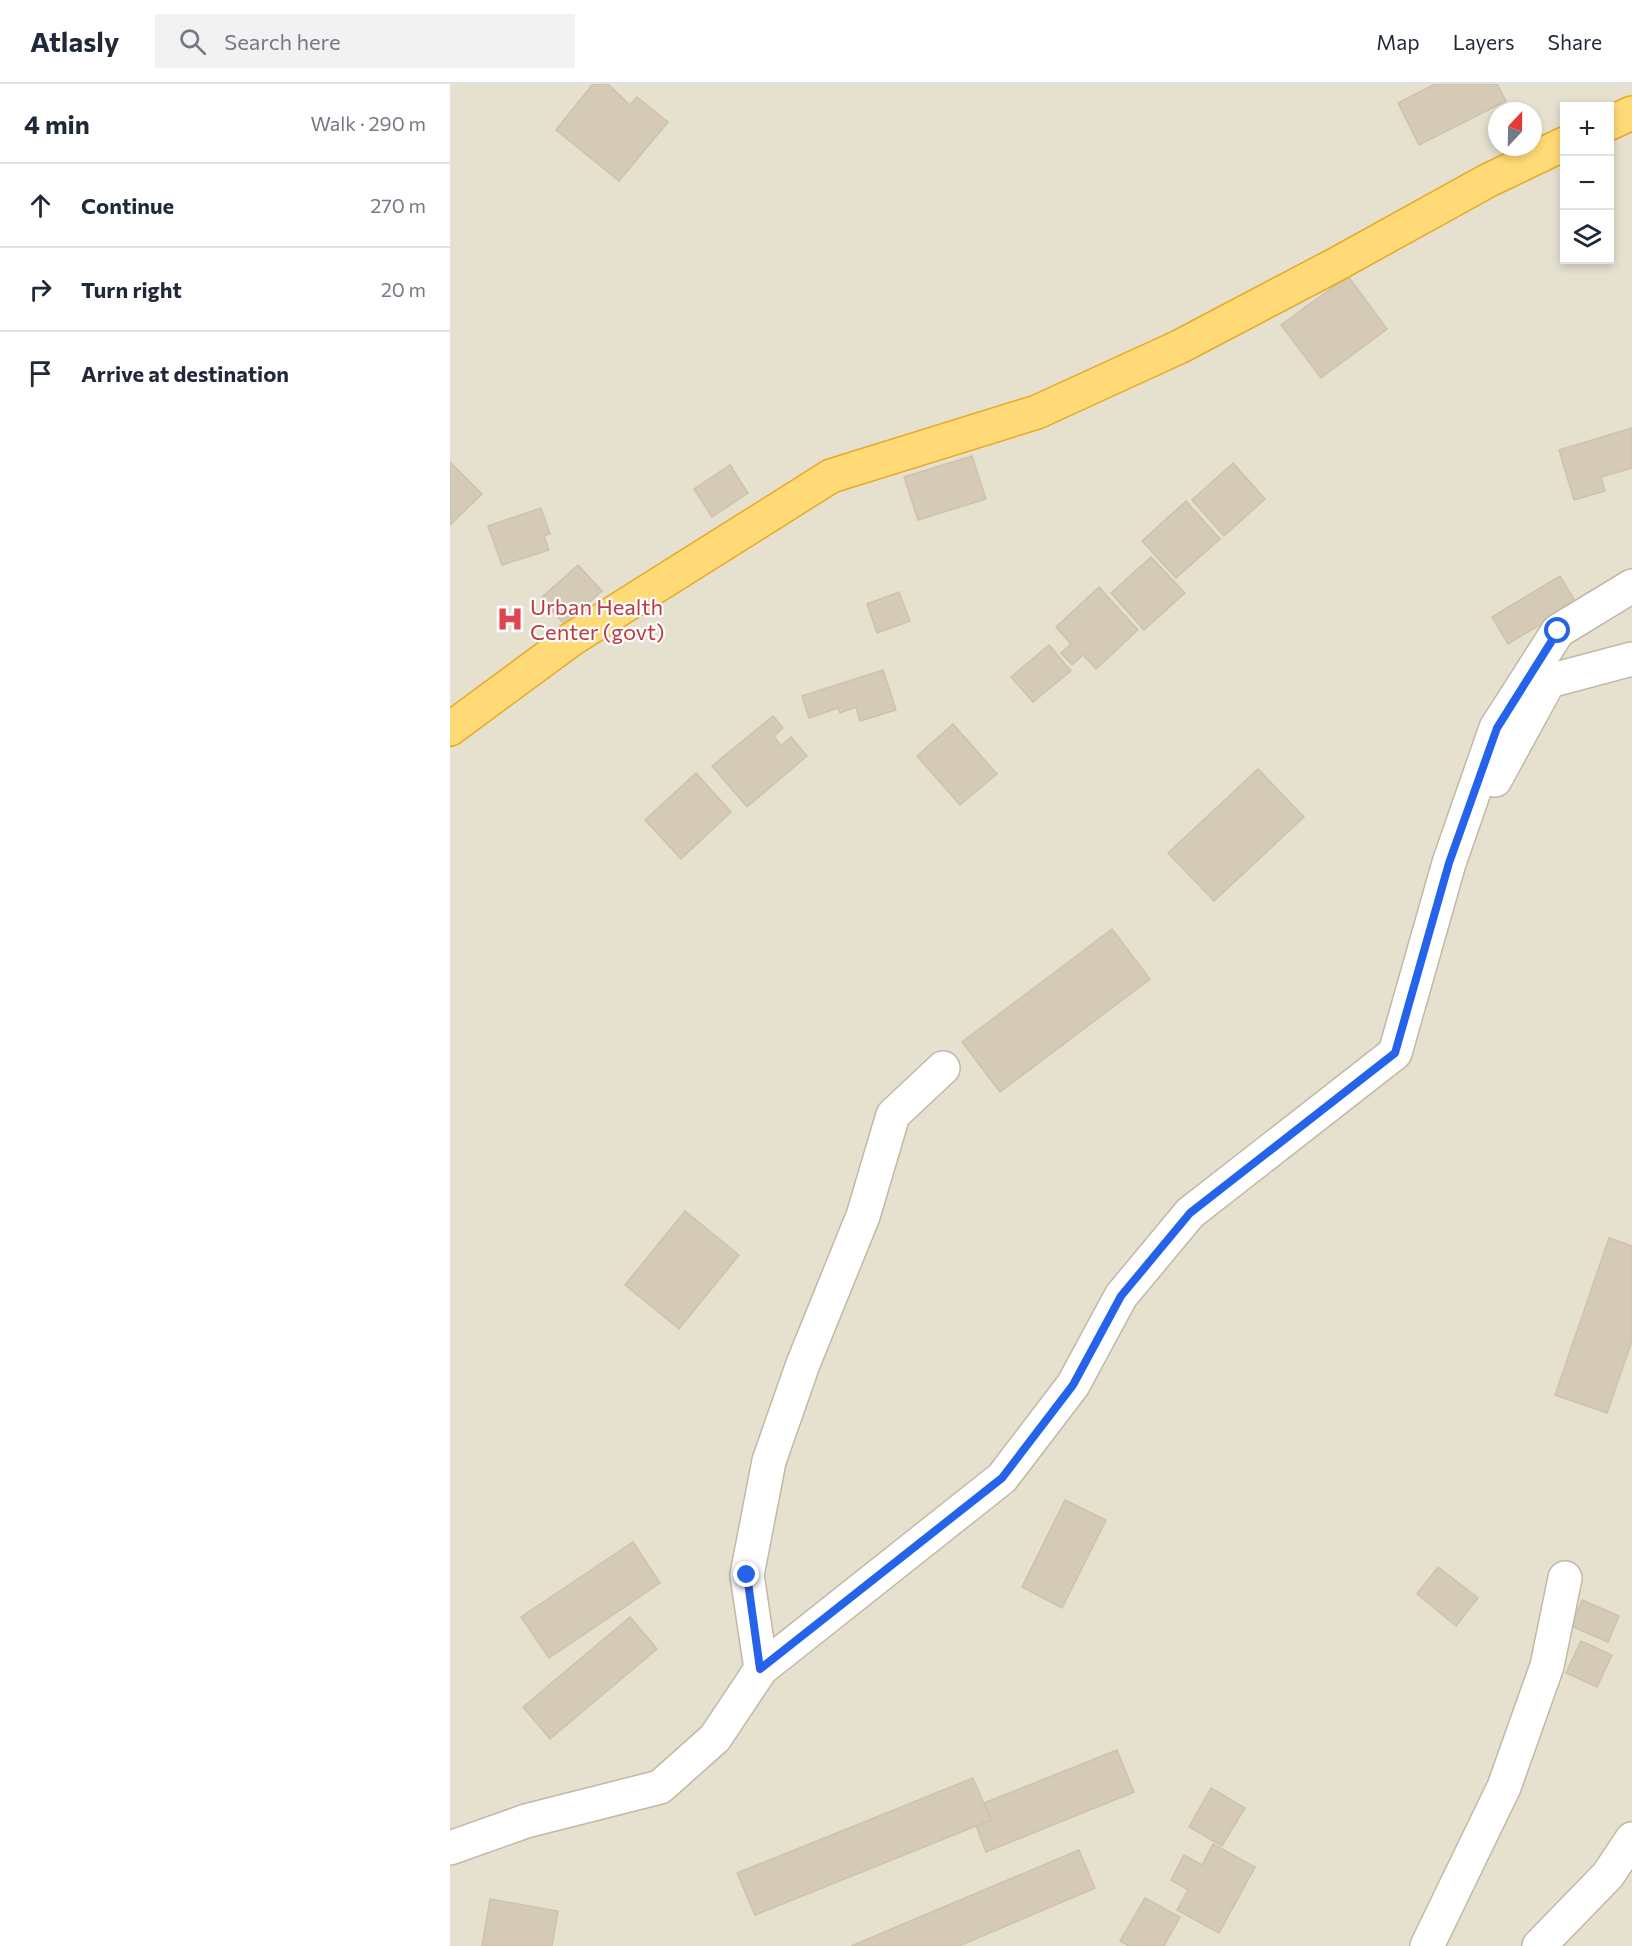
<!DOCTYPE html>
<html lang="en">
<head>
<meta charset="utf-8">
<style>
  :root { --surface:#fff; --page:#f2f2f3; --text:#1f2937; --muted:#747a83; --line:#e0e1e3 }
  body { margin:0; font-family:Commissioner,sans-serif; background:var(--page); color:var(--text) }
  .controls { position:absolute; right:18px; top:18px; display:grid; overflow:hidden; border-radius:0px; box-shadow:0 3px 9px #0003 }
  .controls button { width:54px; height:54px; display:grid; place-items:center; padding:0; border:0; border-bottom:2px solid var(--line); background:var(--surface); color:var(--text); font:30px sans-serif }
  .compass { position:absolute; left:1038px; top:18px; width:54px; height:54px; border-radius:50%; background:var(--surface); box-shadow:0 3px 9px #0003; rotate:22deg }
  .stop { position:absolute; width:18px; height:18px; margin:-14px; border:4px solid #2563eb; border-radius:50%; background:#fff }
  .stop.end { background:#2563eb; border-color:#fff; box-shadow:0 2px 6px #0008 }
  .list { margin:0; padding:0; list-style:none }
  h2 { display:flex; justify-content:space-between; align-items:center; height:78px; margin:0; padding:0 24px; font-size:26px }
  h2 small { font-size:20px; font-weight:400; color:var(--muted) }
  .list li { display:grid; grid-template-columns:39px 1fr auto; gap:18px; align-items:center; box-sizing:border-box; height:84px; padding:0 24px; border-top:2px solid var(--line) }
  .list b { display:block; font-size:22px; white-space:nowrap }
  .list em { font-size:20px; font-style:normal; color:var(--muted) }
  .icon { flex:none; width:33px; height:33px; fill:none; stroke:currentColor; stroke-width:2; stroke-linecap:round; stroke-linejoin:round }
  .map { position:relative; flex:none; width:1182px; height:1862px; overflow:hidden }
  header { display:flex; align-items:center; gap:36px; box-sizing:border-box; height:84px; padding:0 30px; background:var(--surface); border-bottom:2px solid var(--line) }
  header strong { font-size:28px }
  nav { display:flex; gap:33px; margin-inline-start:auto; font-size:21px }
  .search { width:420px; height:54px; background:var(--page); display:flex; align-items:center; gap:15px; box-sizing:border-box; padding:0 21px; border-radius:0px; color:var(--muted); font-size:22px }
  main { display:flex }
  aside { flex:1; background:var(--surface) }
  .map>svg:first-child { display:block }
  .residential { fill:#e6e0cf; fill-rule:evenodd }
  .building { fill:#d4cab6; stroke:#cfc2a9; stroke-width:1.5 }
  .lines { fill:none; stroke-linecap:round; stroke-linejoin:round }
  .minor-casing { stroke:#c1b9a6; stroke-width:36 }
  .trunk-casing { stroke:#e7a926; stroke-width:36 }
  .minor { stroke:#fff; stroke-width:33 }
  .trunk { stroke:#ffda76; stroke-width:33 }
  .route { stroke:#2563eb; stroke-width:8 }
  .labels { text-anchor:middle; dominant-baseline:central; stroke-width:4.5; stroke-linejoin:round; paint-order:stroke }
  .health-label { font-size:22px; fill:#be3a42; stroke:#fff; text-anchor:start }
</style>
</head>
<body>
<header>
<strong>Atlasly</strong>
<div class="search"><svg class="icon" aria-label="search" viewBox="0 0 24 24"><circle cx="10" cy="10" r="6"/><path d="M15 15l6 6"/></svg>Search here</div>
<nav><a>Map</a><a>Layers</a><a>Share</a></nav>
</header>
<main>
<aside>
<h2>4 min<small>Walk · 290 m</small></h2>
<ul class="list">
<li><svg class="icon" aria-label="ahead" viewBox="0 0 24 24"><path d="M12 20V5M6 11l6-6 6 6"/></svg><div><b>Continue</b></div><em>270 m</em></li>
<li><svg class="icon" aria-label="right" viewBox="0 0 24 24"><path d="M7 20v-9h11M14 6l5 5-5 5"/></svg><div><b>Turn right</b></div><em>20 m</em></li>
<li><svg class="icon" aria-label="arrive" viewBox="0 0 24 24"><path d="M6 21V4h12l-3 4 3 4H6"/></svg><div><b>Arrive at destination</b></div></li>
</ul>
</aside>
<div class="map">
<svg width="1182" height="1862" viewBox="0 0 1182 1862">
  <rect width="100%" height="100%" fill="#f2eee1"/>
  <path class="residential" d="M0 0H1182V1862H0ZM1114 22H1160V176H1114ZM1047 27H1083V63H1047Z"/>
  <g class="building">
    <polygon points="143,0 158,0 180,21 187,13 218,38 169,97 106,46"/>
    <polygon points="985,0 1047,0 1056,17 969,61 948,19"/>
    <polygon points="898,192 937,245 871,294 831,241"/>
    <polygon points="1182,344 1182,384 1151,393 1155,407 1124,416 1109,366"/>
    <polygon points="522,372 536,415 468,436 454,393"/>
    <polygon points="1,379 32,410 0,441 0,380"/>
    <polygon points="783,379 815,415 774,452 742,416"/>
    <polygon points="280,381 298,409 262,433 244,405"/>
    <polygon points="736,417 770,455 726,494 692,457"/>
    <polygon points="91,424 100,450 94,452 99,466 52,481 38,442"/>
    <polygon points="701,473 735,509 694,546 661,509"/>
    <polygon points="128,481 152,507 114,540 91,514"/>
    <polygon points="1110,492 1126,519 1058,560 1042,533"/>
    <polygon points="649,503 688,546 646,585 633,571 622,581 611,569 621,560 606,543"/>
    <polygon points="449,508 460,537 427,549 417,520"/>
    <polygon points="599,561 621,587 583,618 561,593"/>
    <polygon points="433,586 446,626 410,637 406,623 390,629 388,624 359,634 352,612"/>
    <polygon points="323,632 333,644 324,652 331,662 341,653 357,672 297,723 262,682"/>
    <polygon points="503,640 547,690 510,721 467,672"/>
    <polygon points="808,685 854,733 764,817 718,769"/>
    <polygon points="246,689 281,728 231,775 195,736"/>
    <polygon points="662,845 700,895 550,1008 512,958"/>
    <polygon points="235,1127 289,1171 229,1245 175,1201"/>
    <polygon points="1159,1154 1182,1162 1182,1257 1157,1329 1105,1311"/>
    <polygon points="615,1416 656,1436 612,1524 572,1503"/>
    <polygon points="183,1458 210,1499 99,1574 71,1533"/>
    <polygon points="988,1483 1028,1514 1006,1542 967,1510"/>
    <polygon points="1132,1516 1169,1532 1158,1558 1121,1542"/>
    <polygon points="180,1533 207,1565 100,1655 73,1623"/>
    <polygon points="1131,1557 1162,1571 1147,1603 1116,1589"/>
    <polygon points="667,1666 684,1708 536,1768 526,1742 541,1736 534,1719"/>
    <polygon points="523,1694 541,1736 305,1831 287,1789"/>
    <polygon points="761,1704 795,1724 772,1762 739,1743"/>
    <polygon points="763,1760 805,1783 769,1849 727,1826 738,1806 721,1796 734,1771 752,1781"/>
    <polygon points="629,1766 645,1804 509,1862 401,1862"/>
    <polygon points="695,1814 730,1833 714,1862 679,1862 670,1857"/>
    <polygon points="40,1815 108,1827 102,1862 32,1862"/>
  </g>
  <g class="lines">
    <defs>
      <g id="minor">
        <polyline points="1045,696 1099,597 1182,575"/>
        <polyline points="311,1585 297,1491 319,1377 353,1280 413,1132 443,1031 493,984"/>
        <polyline points="0,1764 76,1737 210,1703 265,1654 311,1585 552,1394 623,1301 671,1212 740,1129 945,969 999,779 1046,644 1108,547 1182,502"/>
        <polyline points="977,1862 1054,1703 1097,1582 1115,1494"/>
        <polyline points="1089,1862 1158,1791 1182,1755"/>
      </g>
      <g id="trunk">
        <polyline points="1160,39 1182,29"/>
        <polyline points="0,645 122,555 381,392 587,328 729,263 885,181 1037,97 1114,60"/>
      </g>
    </defs>
    <use href="#minor" class="minor-casing"/>
    <use href="#trunk" class="trunk-casing"/>
    <use href="#minor" class="minor"/>
    <use href="#trunk" class="trunk"/>
  </g>
  <g class="lines">
    <polyline class="route" points="297,1491 310,1585 552,1394 623,1301 671,1212 740,1129 945,969 999,779 1047,644 1108,547"/>
  </g>
  <defs>
    <symbol id="hospital-bare" viewBox="-9 -9 18 18"><path d="M-5-5h3v3.5h4V-5h3V5h-3V1.5h-4V5h-3Z" fill="#e0444e" stroke="#fff" stroke-width="2.5" paint-order="stroke"/></symbol>
  </defs>
  <g fill-rule="evenodd">
    <use href="#hospital-bare" x="41" y="516" width="38" height="38"/>
  </g>
  <g class="labels">
    <g class="health-label">
      <text x="80" y="522">Urban Health<tspan x="80" dy="25">Center (govt)</tspan></text>
    </g>
  </g>
</svg>
<div class="controls">
<button>+</button>
<button>−</button>
<button><svg class="icon" aria-label="layers" viewBox="0 0 24 24"><path d="M12 4l9 5-9 5-9-5zM3 14l9 5 9-5"/></svg></button>
</div>
<svg class="compass" viewBox="-18 -18 36 36"><path d="M0-13l5 13h-10z" fill="#e53935"/><path d="M0 13l5-13h-10z" fill="#747a83"/></svg>
<div class="stop" style="left:1108px;top:547px"></div>
<div class="stop end" style="left:297px;top:1491px"></div>
</div>
</main>
</body>
</html>
